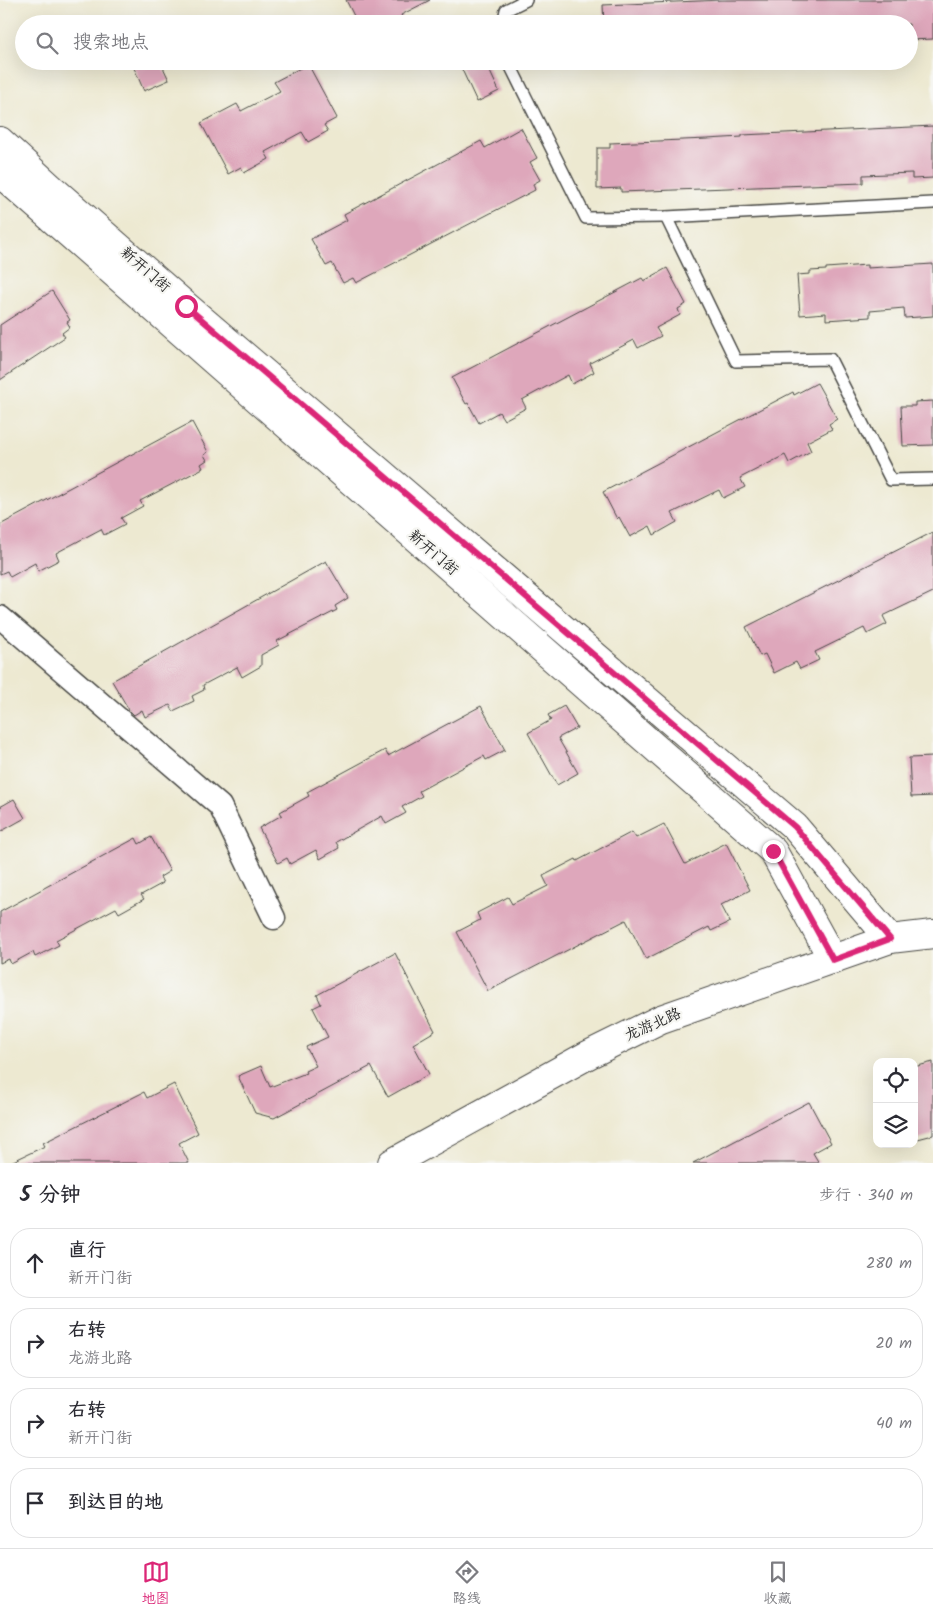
<!DOCTYPE html>
<html lang="zh">
<head>
<meta charset="utf-8">
<style>
  :root { --surface:#fff; --page:#f7f7f7; --text:#2b2b33; --muted:#7c7c81; --line:#e1e1e2; --accent:#db2777 }
  body { margin:0; font-family:Kalam,"LXGW WenKai TC",sans-serif; background:var(--page); color:var(--text) }
  .controls { position:absolute; right:15px; bottom:15px; display:grid; overflow:hidden; border-radius:10px; box-shadow:0 5px 20px #0002 }
  .controls button { width:45px; height:45px; display:grid; place-items:center; padding:0; border:0; border-bottom:1px solid var(--line); background:var(--surface); color:var(--text); font:25px sans-serif }
  .stop { position:absolute; width:15px; height:15px; margin:-11px; border:4px solid #db2777; border-radius:50%; background:#fff }
  .stop.end { background:#db2777; border-color:#fff; box-shadow:0 1px 5px #0008 }
  .list { margin:0; padding:0; list-style:none }
  h2 { display:flex; justify-content:space-between; align-items:center; height:65px; margin:0; padding:0 20px; font-size:21px }
  h2 small { font-size:16px; font-weight:400; color:var(--muted) }
  .list li { display:grid; grid-template-columns:32px 1fr auto; gap:15px; align-items:center; box-sizing:border-box; height:70px; margin:0 10px 10px; padding:0 10px; border:1px solid var(--line); border-radius:20px }
  .list b { display:block; font-size:19px; white-space:nowrap }
  .list p { margin:0; font-size:16px; white-space:nowrap; color:var(--muted) }
  .list em { font-size:16px; font-style:normal; color:var(--muted) }
  .icon { flex:none; width:28px; height:28px; fill:none; stroke:currentColor; stroke-width:2; stroke-linecap:round; stroke-linejoin:round }
  .map { position:relative; flex:none; width:933px; height:1163px; overflow:hidden }
  .search { position:absolute; background:var(--surface); box-shadow:0 5px 20px #0002; left:15px; right:15px; top:15px; height:55px; display:flex; align-items:center; gap:12px; box-sizing:border-box; padding:0 18px; border-radius:28px; color:var(--muted); font-size:19px }
  .sheet { height:385px; background:var(--surface) }
  nav { display:flex; justify-content:space-around; align-items:center; box-sizing:border-box; height:70px; border-top:1px solid var(--line); background:var(--surface); font-size:14px; color:var(--muted) }
  nav a { display:grid; justify-items:center; gap:2px }
  nav .on { color:var(--accent) }
  .map>svg:first-child { display:block }
  .building { fill:#dea7bb }
  .lines { fill:none; stroke-linecap:round; stroke-linejoin:round }
  .service-casing { stroke:#484844; stroke-width:14 }
  .minor-casing { stroke:#484844; stroke-width:25 }
  .tertiary-casing { stroke:#484844; stroke-width:30 }
  .service { stroke:#fff; stroke-width:11 }
  .minor { stroke:#fff; stroke-width:22 }
  .tertiary { stroke:#fff; stroke-width:28 }
  .route { stroke:#db2777; stroke-width:6 }
  .labels { text-anchor:middle; dominant-baseline:central; stroke-width:4.5; stroke-linejoin:round; paint-order:stroke }
  .street-label { font-size:15px; fill:#2b2b2b; stroke:#f6f6f2 }
</style>
</head>
<body>
<div class="map">
<svg width="933" height="1163" viewBox="0 0 933 1163">
  <rect width="100%" height="100%" fill="#f6f6f2"/>
  <filter id="ink" filterUnits="userSpaceOnUse"><feTurbulence type="fractalNoise" baseFrequency=".02" numOctaves="2"/><feDisplacementMap in="SourceGraphic" scale="10" xChannelSelector="R" yChannelSelector="G"/><feConvolveMatrix kernelMatrix="1 2 1 2 8 2 1 2 1" color-interpolation-filters="sRGB"/></filter>
  <filter id="wash" filterUnits="userSpaceOnUse"><feTurbulence type="fractalNoise" baseFrequency=".0096" numOctaves="4" result="noise"/><feDisplacementMap in="SourceGraphic" scale="20" xChannelSelector="R" yChannelSelector="G"/><feGaussianBlur stdDeviation="1.12" result="paint"/><feColorMatrix in="noise" values="0 0 0 0 0 0 0 0 0 0 0 0 0 0 0 0 0 1.4 0 .05"/><feComposite in="paint" operator="in"/></filter>
  <g filter="url(#wash)">
    <rect width="100%" height="100%" fill="#ede9d1"/>
    <g id="blocks">
      <g class="building">
        <polygon points="346,0 430,0 401,15 406,24 358,24"/>
        <polygon points="722,0 933,0 933,39 909,40 909,24 604,24 603,5"/>
        <polygon points="131,61 160,61 169,80 144,91"/>
        <polygon points="458,61 485,61 499,91 477,102"/>
        <polygon points="308,64 337,118 324,125 328,131 308,142 302,132 265,152 269,159 244,173 241,167 228,174 201,123 237,104 241,111 280,91 274,82"/>
        <polygon points="933,126 933,178 912,179 912,173 863,175 863,183 621,192 621,188 597,189 597,148 610,148 610,143 707,139 742,137 742,135"/>
        <polygon points="521,128 537,158 530,162 540,180 533,184 535,190 356,283 353,278 343,283 332,263 326,266 311,239 347,220 344,214 481,141 485,148"/>
        <polygon points="933,264 933,316 905,318 904,308 870,311 870,317 826,320 826,313 800,315 797,275 810,274 810,271 826,270 826,268 867,265 867,268"/>
        <polygon points="667,268 686,304 678,309 680,315 656,328 661,336 638,348 634,340 590,363 594,372 572,384 568,375 522,400 526,408 504,420 499,412 479,423 468,403 466,404 452,378 642,278 644,281"/>
        <polygon points="52,291 70,320 67,322 70,327 62,333 65,337 0,380 0,325"/>
        <polygon points="817,383 837,419 829,424 832,429 807,442 811,451 789,463 785,455 740,478 745,487 723,498 719,490 672,513 677,522 654,535 650,526 630,537 619,517 617,519 603,492 793,392 794,395"/>
        <polygon points="933,401 933,445 903,446 901,406 915,406 915,402"/>
        <polygon points="192,422 208,452 204,455 207,460 201,464 203,468 140,501 143,506 121,518 125,524 104,535 101,529 56,553 59,560 38,571 35,563 10,577 7,571 0,574 0,525"/>
        <polygon points="933,532 933,592 883,616 887,624 867,634 864,628 815,652 819,660 800,669 796,662 774,673 765,654 760,656 746,627"/>
        <polygon points="326,561 348,598 335,606 337,610 277,641 279,645 261,655 261,666 242,677 237,667 203,685 204,690 192,696 194,701 173,711 170,705 145,717 142,710 134,715 129,710 112,681"/>
        <polygon points="481,706 505,750 486,760 484,756 419,791 422,796 402,807 406,813 386,824 382,816 336,842 339,848 320,859 316,850 290,864 287,858 278,863 259,828 282,815 280,812 309,796 307,792 385,750 388,756"/>
        <polygon points="564,706 577,728 558,738 578,773 557,785 528,733 551,720 548,715"/>
        <polygon points="933,757 933,796 911,797 909,758"/>
        <polygon points="14,799 25,818 0,832 0,807"/>
        <polygon points="664,824 685,864 726,843 750,890 721,905 730,922 711,931 709,927 646,959 626,920 488,991 457,932 480,920 477,913 508,897 512,904 548,886 543,876 576,859 577,861 632,832 636,838"/>
        <polygon points="151,837 170,871 160,877 163,883 141,895 144,899 119,913 116,908 56,940 59,945 35,957 33,952 11,964 9,959 0,963 0,912 136,838 139,844"/>
        <polygon points="395,953 435,1031 413,1044 429,1074 388,1097 371,1066 274,1118 255,1113 238,1076 261,1066 270,1087 306,1073 305,1071 316,1066 306,1047 328,1037 313,1008 321,1004 317,995"/>
        <polygon points="933,1062 933,1135 914,1140 914,1067"/>
        <polygon points="174,1084 198,1133 179,1143 189,1163 9,1163 45,1146 43,1143 144,1092 147,1098"/>
        <polygon points="809,1102 831,1143 813,1153 819,1163 693,1163"/>
      </g>
    </g>
  </g>
  <g filter="url(#ink)">
    <use href="#blocks" fill-opacity="0" stroke="#484844" stroke-width="1"/>
    <g class="lines">
      <defs>
        <g id="service">
          <polyline points="503,24 506,10 526,0"/>
          <polyline points="508,61 586,218 666,217 933,203"/>
          <polyline points="666,217 736,361 830,359 891,480 933,479"/>
        </g>
        <polyline id="minor" points="0,617 220,806 274,918"/>
        <g id="tertiary">
          <polyline points="0,141 50,187 186,306 795,827 890,939"/>
          <polyline points="0,173 773,851 833,960"/>
          <polyline points="392,1163 588,1055 661,1019 890,939 933,934"/>
        </g>
      </defs>
      <use href="#service" class="service-casing"/>
      <use href="#minor" class="minor-casing"/>
      <use href="#tertiary" class="tertiary-casing"/>
      <use href="#service" class="service"/>
      <use href="#minor" class="minor"/>
      <use href="#tertiary" class="tertiary"/>
    </g>
  </g>
  <g class="lines" filter="url(#ink)">
    <polyline class="route" points="186,306 795,827 890,939 833,960 773,851"/>
  </g>
  <g class="labels">
    <g class="street-label">
      <text transform="translate(145 270) rotate(41)">新开门街</text>
      <text transform="translate(433 553) rotate(41)">新开门街</text>
      <text transform="translate(653 1025) rotate(-24)">龙游北路</text>
    </g>
  </g>
</svg>
<div class="controls">
<button><svg class="icon" aria-label="locate" viewBox="0 0 24 24"><circle cx="12" cy="12" r="6"/><path d="M12 2v4M12 18v4M2 12h4M18 12h4"/></svg></button>
<button><svg class="icon" aria-label="layers" viewBox="0 0 24 24"><path d="M12 4l9 5-9 5-9-5zM3 14l9 5 9-5"/></svg></button>
</div>
<div class="stop" style="left:186px;top:306px"></div>
<div class="stop end" style="left:773px;top:851px"></div>
<div class="search"><svg class="icon" aria-label="search" viewBox="0 0 24 24"><circle cx="10" cy="10" r="6"/><path d="M15 15l6 6"/></svg>搜索地点</div>
</div>
<section class="sheet">
<h2>5 分钟<small>步行 · 340 m</small></h2>
<ul class="list">
<li><svg class="icon" aria-label="ahead" viewBox="0 0 24 24"><path d="M12 20V5M6 11l6-6 6 6"/></svg><div><b>直行</b><p>新开门街</p></div><em>280 m</em></li>
<li><svg class="icon" aria-label="right" viewBox="0 0 24 24"><path d="M7 20v-9h11M14 6l5 5-5 5"/></svg><div><b>右转</b><p>龙游北路</p></div><em>20 m</em></li>
<li><svg class="icon" aria-label="right" viewBox="0 0 24 24"><path d="M7 20v-9h11M14 6l5 5-5 5"/></svg><div><b>右转</b><p>新开门街</p></div><em>40 m</em></li>
<li><svg class="icon" aria-label="arrive" viewBox="0 0 24 24"><path d="M6 21V4h12l-3 4 3 4H6"/></svg><div><b>到达目的地</b></div></li>
</ul>
</section>
<nav>
<a class="on"><svg class="icon" aria-label="map" viewBox="0 0 24 24"><path d="M3 6l6-2 6 2 6-2v14l-6 2-6-2-6 2zM9 4v14M15 6v14"/></svg>地图</a>
<a><svg class="icon" aria-label="directions" viewBox="0 0 24 24"><path d="M12 3l9 9-9 9-9-9zM9 14v-3h6M13 9l2 2-2 2"/></svg>路线</a>
<a><svg class="icon" aria-label="saved" viewBox="0 0 24 24"><path d="M7 4h10v16l-5-4-5 4z"/></svg>收藏</a>
</nav>
</body>
</html>
